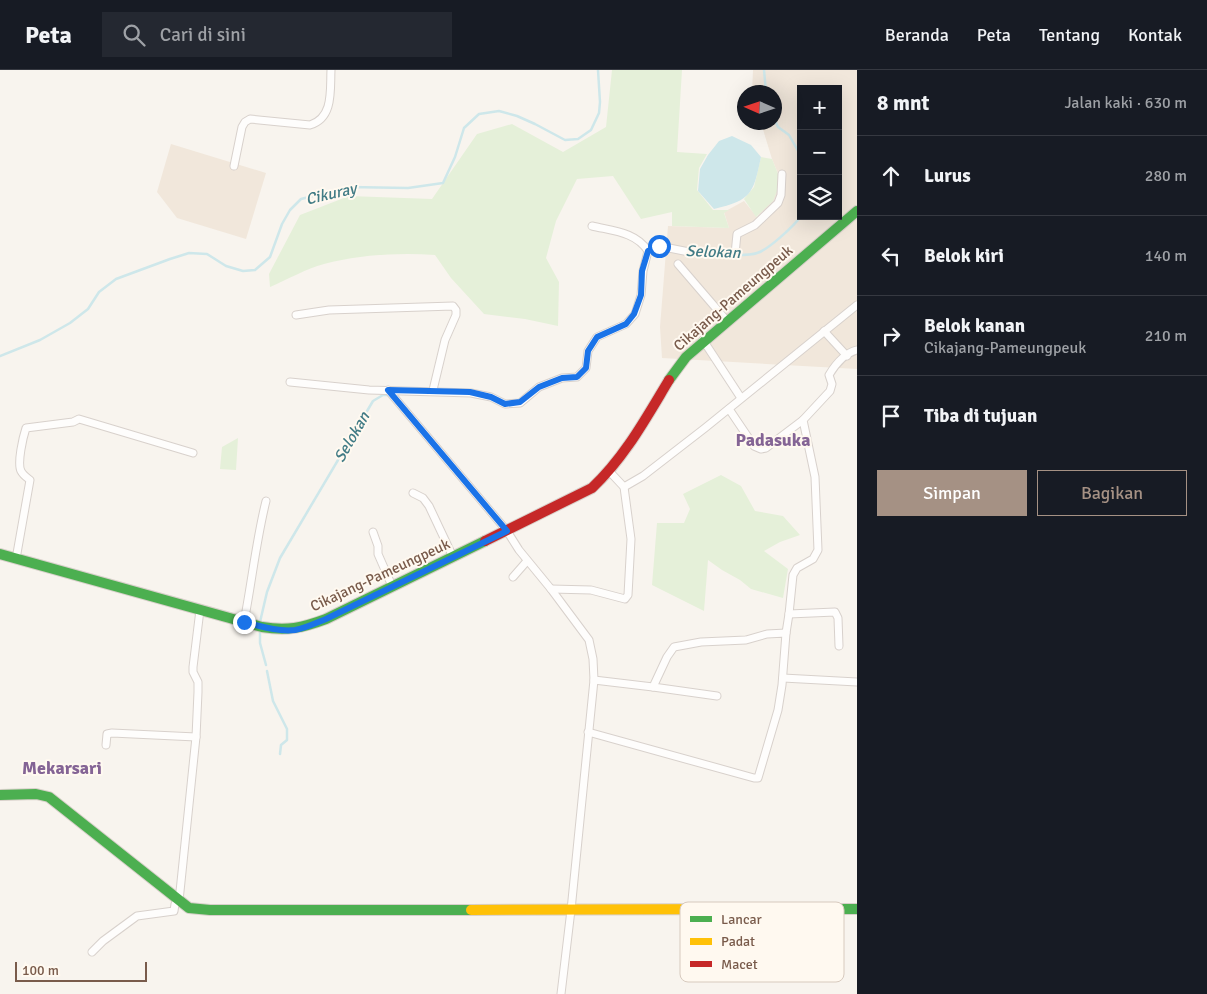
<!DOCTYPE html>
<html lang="id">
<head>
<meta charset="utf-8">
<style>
  :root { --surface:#171b24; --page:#242831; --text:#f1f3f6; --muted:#9ea1a6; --line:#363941; --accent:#a59184 }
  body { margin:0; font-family:Signika,sans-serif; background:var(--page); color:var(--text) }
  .controls { position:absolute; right:15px; top:15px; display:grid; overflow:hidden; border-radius:0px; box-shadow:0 5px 20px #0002 }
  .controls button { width:45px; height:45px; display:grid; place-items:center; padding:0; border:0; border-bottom:1px solid var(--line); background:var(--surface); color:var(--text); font:25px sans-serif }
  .compass { position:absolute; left:737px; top:15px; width:45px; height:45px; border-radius:50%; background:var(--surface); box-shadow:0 5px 20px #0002; rotate:273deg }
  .scale { position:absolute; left:15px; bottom:12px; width:132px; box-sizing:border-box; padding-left:5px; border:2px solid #795b4b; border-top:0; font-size:14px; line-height:18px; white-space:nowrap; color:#795b4b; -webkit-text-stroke:4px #fff9f0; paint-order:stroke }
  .stop { position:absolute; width:15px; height:15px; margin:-11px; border:4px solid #1a73e8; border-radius:50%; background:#fff }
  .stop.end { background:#1a73e8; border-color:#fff; box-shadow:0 1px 5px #0008 }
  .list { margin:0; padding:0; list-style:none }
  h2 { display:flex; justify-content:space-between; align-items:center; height:65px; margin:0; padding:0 20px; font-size:21px }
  h2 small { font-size:16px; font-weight:400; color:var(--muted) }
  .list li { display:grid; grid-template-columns:32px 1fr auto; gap:15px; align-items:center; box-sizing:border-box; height:80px; padding:0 20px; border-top:1px solid var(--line) }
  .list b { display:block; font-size:19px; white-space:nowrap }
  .list p { margin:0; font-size:16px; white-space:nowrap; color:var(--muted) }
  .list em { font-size:16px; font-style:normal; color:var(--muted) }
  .actions { display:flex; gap:10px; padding:15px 20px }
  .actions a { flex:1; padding:11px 0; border:1px solid var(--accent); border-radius:0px; text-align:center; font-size:18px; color:var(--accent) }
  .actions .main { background:var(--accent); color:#fff }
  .icon { flex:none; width:28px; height:28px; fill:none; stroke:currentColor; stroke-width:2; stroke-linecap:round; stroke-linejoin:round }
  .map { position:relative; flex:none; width:857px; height:924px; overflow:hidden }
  header { display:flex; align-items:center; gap:30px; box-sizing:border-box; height:70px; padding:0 25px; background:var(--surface); border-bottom:1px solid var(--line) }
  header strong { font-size:24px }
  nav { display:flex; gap:28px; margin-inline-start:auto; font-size:18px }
  .search { width:350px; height:45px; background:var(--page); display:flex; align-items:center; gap:12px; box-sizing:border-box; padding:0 18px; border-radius:0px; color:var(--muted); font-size:19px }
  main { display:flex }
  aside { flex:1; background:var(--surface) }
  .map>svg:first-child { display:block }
  .residential { fill:#f1e7db; fill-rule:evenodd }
  .green { fill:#e5f0d9 }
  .water { fill:#cee7ea }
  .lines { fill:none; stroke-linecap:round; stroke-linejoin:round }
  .stream { stroke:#cee7ea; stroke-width:2.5 }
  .street-casing { stroke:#d8d1cc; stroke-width:9 }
  .fast-casing { stroke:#d8d0ca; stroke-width:12 }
  .slow-casing { stroke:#d8d0ca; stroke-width:12 }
  .jam-casing { stroke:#d8d0ca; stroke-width:12 }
  .street { stroke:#fefdfc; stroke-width:7 }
  .fast { stroke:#4caf50; stroke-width:10 }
  .slow { stroke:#ffc107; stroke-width:10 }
  .jam { stroke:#c62828; stroke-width:10 }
  .route { stroke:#1a73e8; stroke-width:6 }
  .labels { text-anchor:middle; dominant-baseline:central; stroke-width:4; stroke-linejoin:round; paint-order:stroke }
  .street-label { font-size:15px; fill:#795b4b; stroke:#fff9f0 }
  .water-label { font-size:16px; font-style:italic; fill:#417b85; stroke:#fff9f0 }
  .quarter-label { font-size:18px; font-weight:bold; fill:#846495; stroke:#fff9f0 }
  .key { fill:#fff9f0; stroke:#d7cabe; stroke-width:1 }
  .key-label { font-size:14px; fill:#795b4b }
</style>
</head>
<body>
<header>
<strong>Peta</strong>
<div class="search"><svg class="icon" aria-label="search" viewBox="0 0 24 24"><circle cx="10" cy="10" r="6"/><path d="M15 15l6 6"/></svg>Cari di sini</div>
<nav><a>Beranda</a><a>Peta</a><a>Tentang</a><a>Kontak</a></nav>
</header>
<main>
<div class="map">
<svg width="857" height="924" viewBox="0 0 857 924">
  <rect width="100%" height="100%" fill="#f8f4ee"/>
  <g class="residential">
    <path d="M753 0H857V299L662 288 660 257 668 156 729 158 724 142 744 131 757 147 781 111 772 89 761 53 774 52V22H752ZM801 19H838V146H801Z"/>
    <polygon points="171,74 266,103 246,169 177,148 157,122"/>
  </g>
  <g class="green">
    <path d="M612 0H682L677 82 707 84 699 98 697 120 713 140H729L724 143 729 158 672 156V142L641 149 613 106 577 109 556 151 546 188 559 212 558 256 525 249 484 244 451 208 435 185C399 182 359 185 324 194 306 199 288 209 270 217L269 204 300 145 349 126 432 129 477 64 512 54 563 82 606 57Z"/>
    <polygon points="761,87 772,89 781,111 773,131 756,147 744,129 754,117"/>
    <polygon points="238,368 236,400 220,399 222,377"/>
    <polygon points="721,405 741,416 755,441 783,446 800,465 780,472 764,481 788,499 783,528 751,519 740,510 722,500 708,490 704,541 652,515 657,453 684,453 690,439 683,424"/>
  </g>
  <path class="water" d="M732 66 751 75 761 87C753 124 752 130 714 139L698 121 700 99 708 85 719 71Z"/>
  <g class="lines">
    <g class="stream">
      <polyline points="764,0 766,22"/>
      <polyline points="774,48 778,57 789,65 801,86"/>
      <path d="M737 185C743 185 752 185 757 183 768 180 794 156 801 146"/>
      <polyline points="0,286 40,270 70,253 88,239 99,222 116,209 170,189 189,183 207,184 226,196 243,201 255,200 270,187 282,154 290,140 301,129 349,117 408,118 443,113 455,87 464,58 479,44 499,41 517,46 535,54 565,70 578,69 591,60 599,43 600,32 598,0"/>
      <polyline points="260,552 267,522 280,488 373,331 383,325 389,325"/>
      <polyline points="260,560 260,573 266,595"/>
      <polyline points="267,601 273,631 287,659 287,670 281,675 280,684"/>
    </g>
    <defs>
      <g id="street">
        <path d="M234 96 242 57 245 52 250 49 310 55C334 48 330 19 331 0"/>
        <path d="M592 156C613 161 636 162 648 181"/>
        <polyline points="678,194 727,251"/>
        <polyline points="296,245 329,240 453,236 456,240 456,245 445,270 433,320"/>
        <polyline points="824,261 847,286"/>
        <polyline points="703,270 741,328"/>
        <polyline points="290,312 369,320 471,323 491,327 505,334 520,333 539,317 562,308 577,307 586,298 588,281 597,267 626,254 635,244 641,225 643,201 648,181 659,176 689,182 735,184 737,164 755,155 778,133 781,125 782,104"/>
        <polyline points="388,320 507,461 519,480 551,519 589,570 593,589 594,610 571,840 561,924"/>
        <polyline points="729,339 754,376 761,379 766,378 803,350"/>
        <polyline points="624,417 643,406 705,358 857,235"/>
        <polyline points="413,423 423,428 429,436 453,487"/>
        <polyline points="373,462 378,476 378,484 392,516"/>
        <path d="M16 489 30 410C26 407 23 405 21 401 17 393 23 367 26 358L73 352 79 349 193 383"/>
        <polyline points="513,507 527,491"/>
        <polyline points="551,519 591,520 625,529 628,525 631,469 624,417 609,401"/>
        <polyline points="789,544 835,542 838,548 839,576"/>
        <path d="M244 552C252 511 256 471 266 431"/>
        <path d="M786 563 789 544 793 505 797 498 813 489 818 480 815 407 803 350 830 321 832 314 829 305C835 295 845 283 857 280"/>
        <polyline points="783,608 857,612"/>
        <polyline points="653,617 717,626"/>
        <polyline points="588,662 754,708 758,708 778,640 782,615 786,563 767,564 746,570 701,572 674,577 667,587 653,617 594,610"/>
        <polyline points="106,675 107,664 112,663 196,667"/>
        <polyline points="92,882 103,871 137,846 174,841 175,834 179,831 196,667 198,622 198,612 193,602 193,597 200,540"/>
      </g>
      <g id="fast">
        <polyline points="669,310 686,287 857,141"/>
        <path d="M0 484 262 557C287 561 302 558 326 549L485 471"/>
        <polyline points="0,725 36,724 49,727 189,838 210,840 471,840"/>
        <polyline points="749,839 857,839"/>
      </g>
      <polyline id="slow" points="471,840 749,839"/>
      <path id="jam" d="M485 471 592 418C625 387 646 348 669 310"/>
    </defs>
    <use href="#street" class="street-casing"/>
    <use href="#fast" class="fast-casing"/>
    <use href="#slow" class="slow-casing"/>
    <use href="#jam" class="jam-casing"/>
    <use href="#street" class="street"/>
    <use href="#fast" class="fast"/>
    <use href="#slow" class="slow"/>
    <use href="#jam" class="jam"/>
  </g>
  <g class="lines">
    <path class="route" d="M244 552C260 556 278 562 295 560 306 558 316 553 326 549L507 461 388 320 470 322 491 327 505 334 520 332 539 317 562 308 577 307 586 298 588 281 597 267 626 254 634 244 641 225 642 201 648 181 659 176"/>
  </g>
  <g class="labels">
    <g class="street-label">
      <text transform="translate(733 228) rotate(-41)">Cikajang-Pameungpeuk</text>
      <text transform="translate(380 505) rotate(-25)">Cikajang-Pameungpeuk</text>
    </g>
    <g class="water-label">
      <text transform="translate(331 124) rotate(-13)">Cikuray</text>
      <text transform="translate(713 182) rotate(2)">Selokan</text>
      <text transform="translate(352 367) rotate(-60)">Selokan</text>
    </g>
    <g class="quarter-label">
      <text x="773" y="370">Padasuka</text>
      <text x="62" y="698">Mekarsari</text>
    </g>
  </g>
  <rect x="680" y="832" width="164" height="80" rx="8" class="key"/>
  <rect x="690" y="846" width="22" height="6" fill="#4caf50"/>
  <rect x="690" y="868" width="22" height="7" fill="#ffc107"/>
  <rect x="690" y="891" width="22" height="6" fill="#c62828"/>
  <g class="key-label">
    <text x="721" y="854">Lancar</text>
    <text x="721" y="876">Padat</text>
    <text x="721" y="899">Macet</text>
  </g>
</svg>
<div class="controls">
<button>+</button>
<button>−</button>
<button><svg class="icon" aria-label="layers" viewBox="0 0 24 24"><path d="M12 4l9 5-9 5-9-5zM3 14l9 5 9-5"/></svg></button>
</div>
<svg class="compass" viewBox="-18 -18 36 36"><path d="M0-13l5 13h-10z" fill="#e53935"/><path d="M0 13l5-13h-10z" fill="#9ea1a6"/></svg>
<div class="scale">100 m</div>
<div class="stop" style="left:659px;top:176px"></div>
<div class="stop end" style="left:244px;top:552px"></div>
</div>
<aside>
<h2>8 mnt<small>Jalan kaki · 630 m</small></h2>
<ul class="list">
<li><svg class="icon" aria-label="ahead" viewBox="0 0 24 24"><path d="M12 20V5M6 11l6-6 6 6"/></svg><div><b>Lurus</b></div><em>280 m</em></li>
<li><svg class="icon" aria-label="left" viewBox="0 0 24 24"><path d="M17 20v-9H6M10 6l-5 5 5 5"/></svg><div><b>Belok kiri</b></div><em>140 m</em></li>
<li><svg class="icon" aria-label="right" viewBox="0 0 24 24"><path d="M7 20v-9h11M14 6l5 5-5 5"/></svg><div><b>Belok kanan</b><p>Cikajang-Pameungpeuk</p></div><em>210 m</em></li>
<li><svg class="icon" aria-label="arrive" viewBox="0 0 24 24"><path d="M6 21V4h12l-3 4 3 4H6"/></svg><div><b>Tiba di tujuan</b></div></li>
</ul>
<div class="actions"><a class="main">Simpan</a><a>Bagikan</a></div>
</aside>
</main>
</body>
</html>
